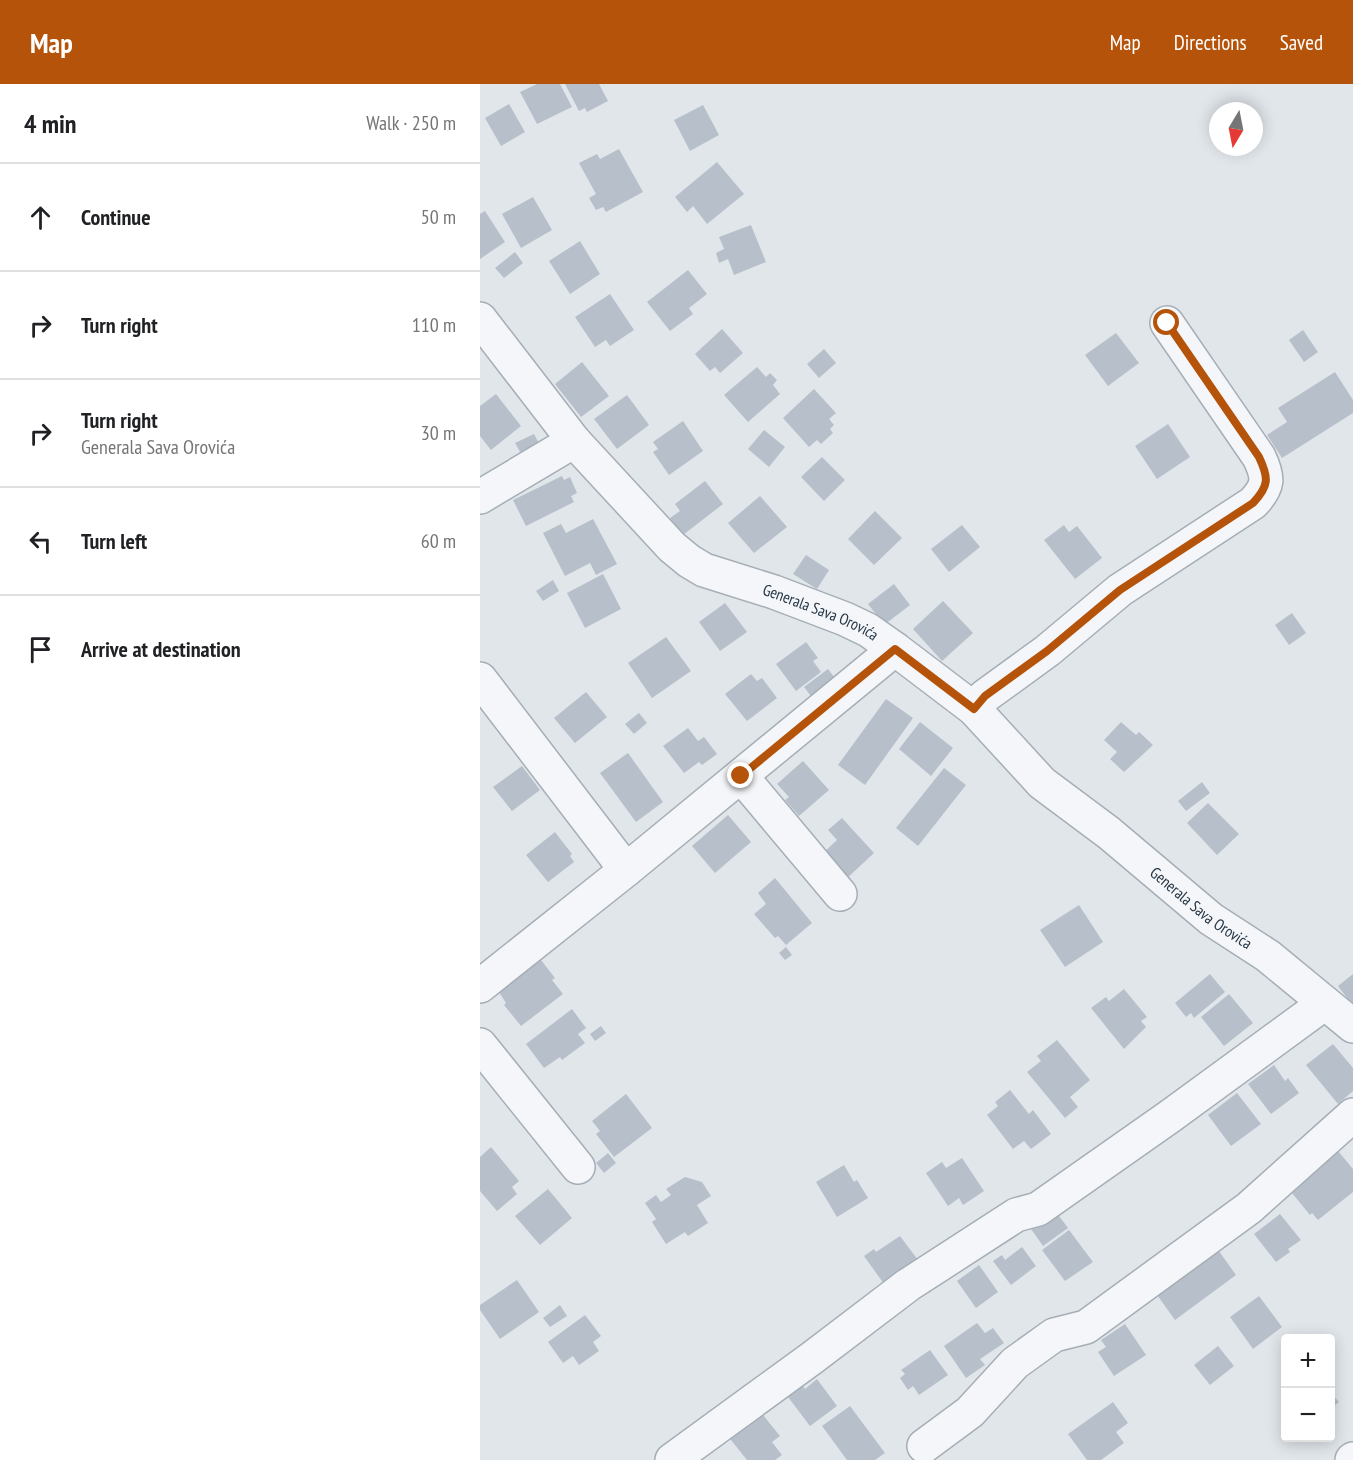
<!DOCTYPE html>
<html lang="en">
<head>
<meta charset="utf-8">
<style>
  :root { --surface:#fff; --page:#f6f6f6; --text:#202124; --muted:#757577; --line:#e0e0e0; --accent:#b45309 }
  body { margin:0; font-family:"PT Sans Narrow",sans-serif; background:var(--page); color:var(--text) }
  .controls { position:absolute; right:18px; bottom:18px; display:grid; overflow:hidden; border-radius:6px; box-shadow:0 3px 15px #0003 }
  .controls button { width:54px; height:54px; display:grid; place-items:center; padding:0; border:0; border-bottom:2px solid var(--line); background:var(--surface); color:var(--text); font:30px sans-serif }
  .compass { position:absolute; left:729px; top:18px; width:54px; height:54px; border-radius:50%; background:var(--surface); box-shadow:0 3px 15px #0003; rotate:190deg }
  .stop { position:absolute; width:18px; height:18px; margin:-14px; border:4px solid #b45309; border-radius:50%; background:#fff }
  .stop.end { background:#b45309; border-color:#fff; box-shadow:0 2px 6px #0008 }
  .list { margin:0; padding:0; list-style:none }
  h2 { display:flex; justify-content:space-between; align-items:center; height:78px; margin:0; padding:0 24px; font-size:26px }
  h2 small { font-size:20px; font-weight:400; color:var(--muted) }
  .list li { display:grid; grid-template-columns:39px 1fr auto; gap:18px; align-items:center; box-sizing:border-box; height:108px; padding:0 24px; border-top:2px solid var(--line) }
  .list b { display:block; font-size:22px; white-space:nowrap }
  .list p { margin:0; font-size:20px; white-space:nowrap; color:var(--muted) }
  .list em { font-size:20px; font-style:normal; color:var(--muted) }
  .icon { flex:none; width:33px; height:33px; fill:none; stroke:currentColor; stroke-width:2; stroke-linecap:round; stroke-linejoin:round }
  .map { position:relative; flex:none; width:873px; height:1376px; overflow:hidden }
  header { display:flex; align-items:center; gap:36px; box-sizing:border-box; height:84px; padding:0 30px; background:var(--accent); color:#fff }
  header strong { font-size:28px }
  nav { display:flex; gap:33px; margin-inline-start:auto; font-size:21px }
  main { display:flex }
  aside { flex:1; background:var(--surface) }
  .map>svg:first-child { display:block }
  .building { fill:#b7c0ca }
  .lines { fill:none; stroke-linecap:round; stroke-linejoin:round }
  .minor-casing { stroke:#a5aeb6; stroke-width:36 }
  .minor { stroke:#f4f6f9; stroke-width:33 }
  .route { stroke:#b45309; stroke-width:8 }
  .labels { text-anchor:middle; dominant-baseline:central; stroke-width:6; stroke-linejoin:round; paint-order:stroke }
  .street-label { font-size:16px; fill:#273645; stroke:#f1f5f8 }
</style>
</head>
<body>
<header>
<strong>Map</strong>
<nav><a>Map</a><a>Directions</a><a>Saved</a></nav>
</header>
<main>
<aside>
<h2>4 min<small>Walk · 250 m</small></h2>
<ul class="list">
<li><svg class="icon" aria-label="ahead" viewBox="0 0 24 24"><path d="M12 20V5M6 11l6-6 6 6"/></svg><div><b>Continue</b></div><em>50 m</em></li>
<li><svg class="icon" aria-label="right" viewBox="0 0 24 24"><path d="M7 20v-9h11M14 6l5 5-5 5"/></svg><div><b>Turn right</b></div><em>110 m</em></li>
<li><svg class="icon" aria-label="right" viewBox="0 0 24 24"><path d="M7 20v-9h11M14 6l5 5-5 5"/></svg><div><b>Turn right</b><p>Generala Sava Orovića</p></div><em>30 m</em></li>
<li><svg class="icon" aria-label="left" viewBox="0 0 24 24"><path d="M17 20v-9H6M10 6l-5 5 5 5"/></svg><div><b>Turn left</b></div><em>60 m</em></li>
<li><svg class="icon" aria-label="arrive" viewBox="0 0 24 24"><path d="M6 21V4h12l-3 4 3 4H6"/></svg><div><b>Arrive at destination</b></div></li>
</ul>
</aside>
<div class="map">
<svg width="873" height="1376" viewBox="0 0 873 1376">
  <rect width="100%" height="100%" fill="#e1e6eb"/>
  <g class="building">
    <polygon points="57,0 80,0 92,23 57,40 40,8"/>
    <polygon points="85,0 119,0 128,17 107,28 105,24 99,27"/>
    <polygon points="29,20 45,48 21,62 5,34"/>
    <polygon points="223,21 239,51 210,67 194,36"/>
    <polygon points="139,65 163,108 126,128 123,123 116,126 109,114 116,110 99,79 117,70 120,75"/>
    <polygon points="237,78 264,110 227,140 213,122 207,128 195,113"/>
    <polygon points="53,113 72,146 41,164 22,130"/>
    <polygon points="5,127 25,158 0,175 0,130"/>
    <polygon points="271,141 286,178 254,191 248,175 239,179 236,169 244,165 239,153"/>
    <polygon points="100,157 120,190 90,210 69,177"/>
    <polygon points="35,168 43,179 24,194 15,184"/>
    <polygon points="208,186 227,210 209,224 213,230 190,247 167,218"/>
    <polygon points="130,210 154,246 130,262 126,256 115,263 95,233"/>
    <polygon points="242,245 263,269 240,289 235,283 230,287 215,270"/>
    <polygon points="823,246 838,268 824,278 809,256"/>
    <polygon points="636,249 659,279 628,302 605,271"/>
    <polygon points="344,265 356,279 339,294 327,280"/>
    <polygon points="102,278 129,312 101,333 75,300"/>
    <polygon points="277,283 286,293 290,289 297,296 293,301 300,310 268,338 244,311"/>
    <polygon points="855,288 873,316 873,329 802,374 787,351 807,338 798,324"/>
    <polygon points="334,305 356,329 349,335 354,341 350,345 353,349 341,360 337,356 329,363 303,334"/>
    <polygon points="16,310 41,342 11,366 0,352 0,322"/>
    <polygon points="147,311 169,341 137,365 114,335"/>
    <polygon points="203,337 223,367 189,391 173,368 178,365 173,358"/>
    <polygon points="688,340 710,373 677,395 655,362"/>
    <polygon points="284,346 305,363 289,383 268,365"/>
    <polygon points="54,350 62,365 44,375 35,359"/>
    <polygon points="342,373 365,396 344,417 321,393"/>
    <polygon points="82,392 84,396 90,393 97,409 91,412 94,418 46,442 33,416"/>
    <polygon points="225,397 243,420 203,451 190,434 200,427 195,420"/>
    <polygon points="280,412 307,443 274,469 248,439"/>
    <polygon points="395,427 422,454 394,481 368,455"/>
    <polygon points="113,435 137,480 116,491 110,479 85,492 63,449 81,440 86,449"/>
    <polygon points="482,441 500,463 469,488 451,465"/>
    <polygon points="584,441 589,448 597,442 622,474 595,495 564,456"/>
    <polygon points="326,471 349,486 337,505 313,490"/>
    <polygon points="123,490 141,525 105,544 87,509"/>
    <polygon points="73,496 79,507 63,517 56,507"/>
    <polygon points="414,500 430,521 404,541 388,520"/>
    <polygon points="463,517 493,549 462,577 433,545"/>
    <polygon points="245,519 267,548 240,567 219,538"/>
    <polygon points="812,529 826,549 809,561 795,541"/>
    <polygon points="186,553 211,587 172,614 148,579"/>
    <polygon points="326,558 338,574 333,577 341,588 316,607 296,580"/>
    <polygon points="348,585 358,598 334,616 324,603"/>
    <polygon points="271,590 277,597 282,594 297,614 267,637 245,610"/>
    <polygon points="106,608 127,633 95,659 74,634"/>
    <polygon points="406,615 433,634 385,701 358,681"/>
    <polygon points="159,629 167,639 154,650 145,640"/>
    <polygon points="440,638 473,664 451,692 419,665"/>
    <polygon points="641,638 656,651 659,648 673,661 644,688 630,675 637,668 624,656"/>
    <polygon points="208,644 218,657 224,653 237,670 222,681 219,678 204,689 183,662"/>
    <polygon points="148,669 183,718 156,738 120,689"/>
    <polygon points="323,677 349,706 319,732 305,716 309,713 297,700"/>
    <polygon points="42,682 60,706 32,727 13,703"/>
    <polygon points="464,684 486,701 438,762 416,744"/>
    <polygon points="722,698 730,709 706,727 698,717"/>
    <polygon points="728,719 759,750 737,771 707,739"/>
    <polygon points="248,731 271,758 235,789 212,762"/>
    <polygon points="362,734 394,769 364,797 340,772 357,756 348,746"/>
    <polygon points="75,748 92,770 90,772 94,778 68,798 46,771"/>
    <polygon points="295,794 332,839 306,861 298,852 295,854 274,830 286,820 278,809"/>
    <polygon points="599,821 623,858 585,883 560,846"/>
    <polygon points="306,863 312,871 305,876 299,869"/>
    <polygon points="61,876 75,894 72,896 83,910 41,942 24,921 26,919 19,908"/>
    <polygon points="730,890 745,908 714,934 711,929 706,933 695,919"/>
    <polygon points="873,890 873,922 858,902"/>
    <polygon points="644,905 667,933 661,937 666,943 644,965 611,924 626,913 629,917"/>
    <polygon points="749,910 773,939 744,962 721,933"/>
    <polygon points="92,925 106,944 98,950 105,959 82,976 80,973 64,984 46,960"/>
    <polygon points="121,942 126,949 115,957 110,950"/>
    <polygon points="577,956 610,996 590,1013 598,1023 585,1034 547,988 561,977 557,972"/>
    <polygon points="853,960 873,984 873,1007 858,1020 826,981"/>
    <polygon points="794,981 805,997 808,994 819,1009 791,1030 768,1000"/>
    <polygon points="530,1006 549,1030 553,1026 571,1050 551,1065 544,1057 533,1065 507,1031 518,1022 515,1018"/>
    <polygon points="757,1009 781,1040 751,1062 728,1031"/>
    <polygon points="146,1010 172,1044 134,1073 116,1050 120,1047 112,1037"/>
    <polygon points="11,1063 39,1097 32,1103 37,1110 17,1127 0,1107 0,1073"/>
    <polygon points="858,1067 873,1085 873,1108 838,1136 832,1129 830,1131 812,1109 817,1105 812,1099 837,1084"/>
    <polygon points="128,1069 136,1079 124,1089 116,1079"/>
    <polygon points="482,1074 504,1107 483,1121 479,1114 468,1122 446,1089 462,1078 466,1084"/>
    <polygon points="364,1081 374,1098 377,1096 388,1114 357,1133 336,1098"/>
    <polygon points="205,1093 222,1098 231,1112 217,1121 228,1139 208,1152 205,1148 186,1160 172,1138 176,1135 165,1119 176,1111 181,1118 191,1111 186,1105"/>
    <polygon points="68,1105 92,1134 60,1161 35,1132"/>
    <polygon points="573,1124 588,1144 563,1162 549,1142"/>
    <polygon points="800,1130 821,1156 808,1165 810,1168 796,1178 774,1150"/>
    <polygon points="589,1146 613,1178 585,1197 562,1166"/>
    <polygon points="420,1152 438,1176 404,1200 384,1172 394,1165 396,1168"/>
    <polygon points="542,1163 556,1182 531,1201 513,1177 522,1171 525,1176"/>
    <polygon points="736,1163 756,1191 695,1236 675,1208"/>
    <polygon points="499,1181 518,1208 496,1224 477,1197"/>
    <polygon points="37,1196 59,1228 20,1255 0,1226 0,1221"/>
    <polygon points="779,1212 802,1243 773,1265 750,1233"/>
    <polygon points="80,1221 87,1232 70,1243 63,1234"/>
    <polygon points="105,1231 121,1252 113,1258 119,1267 99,1281 93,1272 83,1279 68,1258"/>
    <polygon points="497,1239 505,1249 513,1244 524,1259 500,1275 505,1281 486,1294 464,1262"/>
    <polygon points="645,1240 666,1271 634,1292 618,1268 626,1263 621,1256"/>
    <polygon points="738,1262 754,1282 730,1301 714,1281"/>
    <polygon points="450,1266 468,1291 439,1311 433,1302 428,1306 420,1294 425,1290 421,1286"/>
    <polygon points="337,1295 357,1322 330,1342 305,1309 320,1298 325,1305"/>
    <polygon points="850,1308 859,1318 850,1325"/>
    <polygon points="633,1318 648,1339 636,1348 644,1359 621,1376 607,1376 588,1350"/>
    <polygon points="370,1322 405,1369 395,1376 367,1376 342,1342"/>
    <polygon points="279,1326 300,1352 292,1358 302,1371 295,1376 267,1376 247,1351"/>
  </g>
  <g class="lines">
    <defs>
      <g id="minor">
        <path id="s1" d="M0 235 94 357 192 463 209 477 224 486 294 508 365 535 388 546 415 565 494 625 562 699 629 749 731 835 788 872 873 942"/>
        <polyline points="0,413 94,357"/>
        <polyline points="0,595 146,786"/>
        <path d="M494 625 505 612 567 567 640 506 773 419C789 402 789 394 779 373L687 239"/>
        <polyline points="261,692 360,810"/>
        <polyline points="0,902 146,786 415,565"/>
        <polyline points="0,961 98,1083"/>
        <polyline points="444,1362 490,1328 535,1279 574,1251 606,1243 769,1124 873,1031"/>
        <polyline points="192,1376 332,1274 428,1201 536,1131 558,1125 689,1033 845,919"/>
        <polyline points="872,1376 873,1375"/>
      </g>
    </defs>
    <use href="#minor" class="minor-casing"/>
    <use href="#minor" class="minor"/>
  </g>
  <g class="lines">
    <path class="route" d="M261 692 415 565 494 625 505 612 567 567 640 506 773 419C789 402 789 394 779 373L687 239"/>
  </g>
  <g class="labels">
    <g class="street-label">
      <text stroke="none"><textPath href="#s1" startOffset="462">Generala Sava Orovića</textPath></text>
      <text stroke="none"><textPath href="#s1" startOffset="948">Generala Sava Orovića</textPath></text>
    </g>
  </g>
</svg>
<div class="controls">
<button>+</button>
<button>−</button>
</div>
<svg class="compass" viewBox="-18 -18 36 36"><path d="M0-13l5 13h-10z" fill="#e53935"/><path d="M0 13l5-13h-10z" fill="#757577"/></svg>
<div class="stop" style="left:687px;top:239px"></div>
<div class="stop end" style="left:261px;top:692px"></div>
</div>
</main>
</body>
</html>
